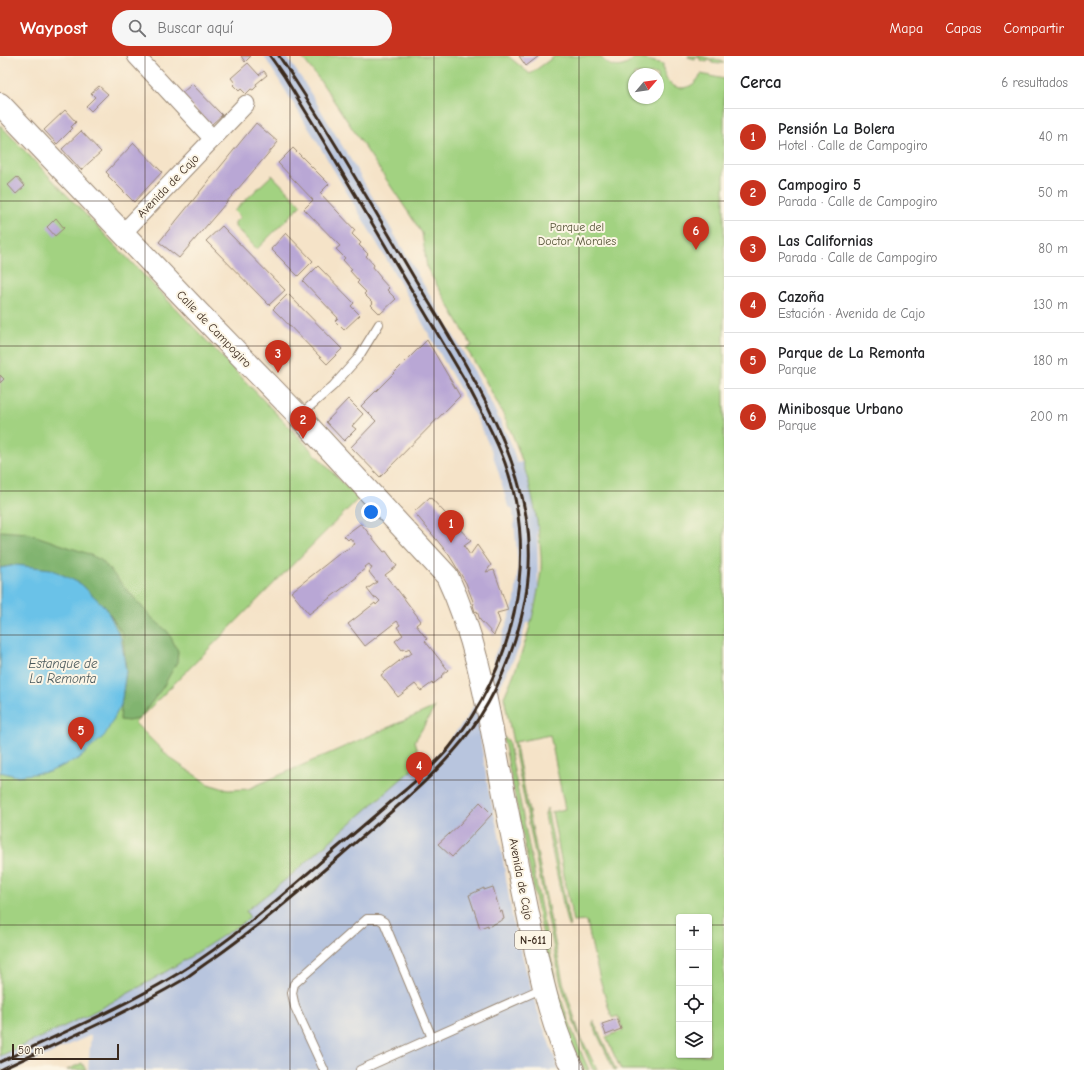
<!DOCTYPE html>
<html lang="es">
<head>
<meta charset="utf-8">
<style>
  :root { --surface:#fff; --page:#f6f6f6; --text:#202124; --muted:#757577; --line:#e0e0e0; --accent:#c8321e }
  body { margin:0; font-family:"Comic Neue",sans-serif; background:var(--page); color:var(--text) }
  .controls { position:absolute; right:12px; bottom:12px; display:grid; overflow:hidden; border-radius:4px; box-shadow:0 1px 3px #0004 }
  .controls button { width:36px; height:36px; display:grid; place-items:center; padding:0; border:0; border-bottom:1px solid var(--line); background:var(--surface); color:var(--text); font:20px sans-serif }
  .compass { position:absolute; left:628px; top:12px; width:36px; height:36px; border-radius:50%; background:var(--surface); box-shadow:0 1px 3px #0004; rotate:61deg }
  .scale { position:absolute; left:12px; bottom:10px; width:107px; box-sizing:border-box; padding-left:4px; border:2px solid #3b2a1e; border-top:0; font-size:11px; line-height:14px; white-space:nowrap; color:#3b2a1e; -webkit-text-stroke:3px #fcf5e5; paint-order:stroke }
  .you { position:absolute; left:371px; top:456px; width:14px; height:14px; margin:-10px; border:3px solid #fff; border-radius:50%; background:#1a73e8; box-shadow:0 0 0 6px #1a73e833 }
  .badge { display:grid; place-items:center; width:26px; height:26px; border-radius:50%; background:var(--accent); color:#fff; font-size:13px; font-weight:700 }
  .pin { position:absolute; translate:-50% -33px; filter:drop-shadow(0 1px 2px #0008) }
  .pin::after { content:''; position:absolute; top:21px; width:14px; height:12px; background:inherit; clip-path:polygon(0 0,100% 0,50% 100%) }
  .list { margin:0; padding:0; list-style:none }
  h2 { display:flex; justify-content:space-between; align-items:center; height:52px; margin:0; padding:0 16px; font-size:17px }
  h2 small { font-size:13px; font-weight:400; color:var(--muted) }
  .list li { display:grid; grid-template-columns:26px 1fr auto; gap:12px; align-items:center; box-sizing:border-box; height:56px; padding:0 16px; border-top:1px solid var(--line) }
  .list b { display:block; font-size:15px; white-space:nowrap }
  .list p { margin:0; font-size:13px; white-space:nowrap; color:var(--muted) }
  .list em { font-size:13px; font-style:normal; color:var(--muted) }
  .icon { flex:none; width:22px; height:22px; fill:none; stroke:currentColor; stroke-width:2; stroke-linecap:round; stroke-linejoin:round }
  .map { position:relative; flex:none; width:724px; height:1014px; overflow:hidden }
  header { display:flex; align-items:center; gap:24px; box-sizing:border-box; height:56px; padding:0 20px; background:var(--accent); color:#fff }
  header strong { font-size:19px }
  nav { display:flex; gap:22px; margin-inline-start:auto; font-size:14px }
  .search { width:280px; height:36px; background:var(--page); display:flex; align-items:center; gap:10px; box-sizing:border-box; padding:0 14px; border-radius:22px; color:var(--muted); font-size:15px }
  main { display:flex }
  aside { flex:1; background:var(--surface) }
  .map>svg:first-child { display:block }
  .industrial { fill:#b8c5de }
  .green { fill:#a2d281; stroke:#6e7e50; fill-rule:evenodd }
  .forest { fill:#81b46f; stroke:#5e6f46 }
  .water { fill:#6bc2e8; stroke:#537683 }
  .building { fill:#b9a7d5 }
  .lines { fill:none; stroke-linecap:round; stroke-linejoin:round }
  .lane-casing { stroke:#988673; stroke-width:10 }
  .street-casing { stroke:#988673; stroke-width:19 }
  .highway-casing { stroke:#988673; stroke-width:24 }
  .lane { stroke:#fff; stroke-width:8 }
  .street { stroke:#fff; stroke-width:17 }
  .highway { stroke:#fff; stroke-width:22 }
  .rail { stroke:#3b2a1e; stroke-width:3 }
  .grid { fill:none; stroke:#3b2a1e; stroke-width:1; stroke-opacity:0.55 }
  .labels { text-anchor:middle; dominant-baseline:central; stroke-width:4; stroke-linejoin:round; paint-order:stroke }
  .shield { fill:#fcf5e5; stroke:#75675a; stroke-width:1 }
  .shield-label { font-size:11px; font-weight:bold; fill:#3b2a1e }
  .street-label { font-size:12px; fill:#3b2a1e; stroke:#fcf5e5 }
  .park-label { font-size:12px; fill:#555437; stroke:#fcf5e5 }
  .water-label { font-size:13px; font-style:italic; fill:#49585b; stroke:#fcf5e5 }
</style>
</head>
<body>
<header>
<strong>Waypost</strong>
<div class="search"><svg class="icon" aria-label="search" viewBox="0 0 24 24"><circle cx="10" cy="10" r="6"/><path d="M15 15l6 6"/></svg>Buscar aquí</div>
<nav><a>Mapa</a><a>Capas</a><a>Compartir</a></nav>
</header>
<main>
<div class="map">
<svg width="724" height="1014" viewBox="0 0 724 1014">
  <rect width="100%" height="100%" fill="#fcf5e5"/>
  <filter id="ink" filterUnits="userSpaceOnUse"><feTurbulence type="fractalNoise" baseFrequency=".025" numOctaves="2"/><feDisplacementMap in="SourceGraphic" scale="8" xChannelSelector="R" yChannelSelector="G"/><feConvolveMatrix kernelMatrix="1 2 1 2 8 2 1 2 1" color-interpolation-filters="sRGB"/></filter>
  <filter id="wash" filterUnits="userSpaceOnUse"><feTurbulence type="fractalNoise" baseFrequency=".012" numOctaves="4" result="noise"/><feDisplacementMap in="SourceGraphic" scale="16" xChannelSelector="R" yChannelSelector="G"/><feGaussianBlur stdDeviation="0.9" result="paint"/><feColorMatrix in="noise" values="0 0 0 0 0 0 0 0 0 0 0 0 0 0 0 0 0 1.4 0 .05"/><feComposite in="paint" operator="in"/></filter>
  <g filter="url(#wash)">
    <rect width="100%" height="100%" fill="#f5e3c8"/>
    <polygon class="industrial" points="264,0 286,0 302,23 352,106 474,315 490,345 510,385 517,407 523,406 537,458 538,533 531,567 526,567 519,592 479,673 488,731 499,779 513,866 536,950 559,1014 88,1014 91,979 14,1014 0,1014 0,1000 96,954 134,934 191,900 250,862 246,855 289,821 415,711 421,714 439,697 466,663 487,625 495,607 493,602 499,589 515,545 518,509 513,453 508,450 500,421 492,396 479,367 391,211 316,84"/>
    <g class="green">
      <path d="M301 0H508L530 18 555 0H600C610 14 625 14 635 1L663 8C662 34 690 41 701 18L724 23V1014H621L606 981 623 974 618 960 612 962C601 930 593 898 587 865L573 866 552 756 565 753 550 679 515 686 563 926 580 979 597 1014H593C580 984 569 955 560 924L504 641C522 601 536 558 541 514 542 499 539 479 537 465 526 398 501 349 466 292L472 290 427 212 422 177 322 27ZM634 18H658V42H634ZM679 861H709V999H679Z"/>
      <polygon points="688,0 700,0 724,6 724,7 721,7 720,8 712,7 712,5 708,4 707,6 700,4 700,2 696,1 695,3 688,1"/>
      <path d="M0 69 358 443 135 667 170 702 208 728 228 734 248 733 435 651 415 685 422 710 415 711 289 821 246 855 250 862C212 887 174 912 134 934 91 959 45 979 0 1000Z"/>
      <polygon points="272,119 301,149 257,193 235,171 235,166 240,161 234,155"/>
      <path d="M503 681 508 684 555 923C564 954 575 984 589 1014H584L571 987 555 939Z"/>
      <polygon points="547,752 570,871 567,867 545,759"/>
      <polygon points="593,964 616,1014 614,1014 593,969"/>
      <polygon points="82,1007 86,1014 67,1014"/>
    </g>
    <polygon class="forest" points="0,475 27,477 86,497 101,504 151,561 168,576 178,595 177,606 163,631 139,663 128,665 120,664 121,649 126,615 123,579 106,552 16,509 0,512"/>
    <polygon class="water" points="16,509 51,513 81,528 106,552 121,582 126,615 121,649 105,679 80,702 49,716 16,720 0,716 0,512"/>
    <g id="blocks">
      <g class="building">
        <polygon points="241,0 251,0 245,6"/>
        <polygon points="519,0 539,0 526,10"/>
        <polygon points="248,7 259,19 264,15 267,19 256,28 257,30 253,34 251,33 246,38 241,33 239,35 233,29 235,27 231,22"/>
        <polygon points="192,28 222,59 211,69 181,38"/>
        <polygon points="99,30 108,38 91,55 86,50 95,41 91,37"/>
        <polygon points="65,54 76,66 71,71 73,72 57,88 44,74"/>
        <polygon points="256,67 278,86 179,202 159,186"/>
        <polygon points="81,75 101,96 81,114 62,93"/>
        <polygon points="134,87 162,116 134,146 108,120 109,119 106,116"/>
        <polygon points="293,92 329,128 320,137 355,174 352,178 361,187 359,189 368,198 366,200 374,209 373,211 381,221 380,222 389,232 387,234 396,243 380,258 371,249 373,247 364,238 366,236 357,227 359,225 350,215 352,214 343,204 345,202 336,193 340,190 304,153 313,144 278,107"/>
        <polygon points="17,121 25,130 16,138 8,129"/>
        <polygon points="56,162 64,172 55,180 47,171"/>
        <polygon points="222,170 285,234 269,249 206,185"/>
        <polygon points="286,177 313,205 298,220 271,193"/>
        <polygon points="318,210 354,247 351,250 360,259 344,274 335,265 338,262 303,225"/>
        <polygon points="288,238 342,293 327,308 273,253"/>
        <polygon points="427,284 460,340 380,421 351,391 376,365 361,350"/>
        <polygon points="0,319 4,323 0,327"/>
        <polygon points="348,343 363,358 352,370 356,373 344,385 326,366"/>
        <polygon points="430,441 471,485 464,490 470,499 477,489 491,509 486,516 494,514 508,554 497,557 500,566 494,579 480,564 477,555 475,556 473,549 474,548 466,527 449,499 414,456"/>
        <polygon points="360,468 362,469 384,496 386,495 397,510 385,519 397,534 397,533 421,565 416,569 427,583 425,585 448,614 441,620 442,621 433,628 432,627 421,635 415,628 398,641 381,619 407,599 408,600 412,597 409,592 406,594 404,593 402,594 395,585 403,579 397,571 400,569 397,565 365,590 348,568 375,547 376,549 380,545 376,541 374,542 367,533 377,526 369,516 372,512 369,508 365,511 366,512 356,520 357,521 309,558 291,536 339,498 355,488 350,482 348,484 344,480"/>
        <polygon points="480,746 492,758 452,801 438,788 459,769"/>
        <polygon points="493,831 500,856 502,855 504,863 488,871 488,869 480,872 469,839 484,832 484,834"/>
        <polygon points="617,963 621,973 606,979 602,968"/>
      </g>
    </g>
  </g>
  <g filter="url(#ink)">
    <use href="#blocks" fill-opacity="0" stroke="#988673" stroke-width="1"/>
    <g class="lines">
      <defs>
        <g id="lane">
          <polyline points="300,359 333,330 358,302 379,268"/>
          <polyline points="324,1014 295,951 292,937 294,928 367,863 379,863 384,866 432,982"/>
          <polyline points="360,1014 543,932"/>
        </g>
        <g id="street">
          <polyline points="136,0 213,83"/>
          <polyline points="123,177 246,48"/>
        </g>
        <path id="highway" d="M0 48 198 256 299 360 447 520C476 581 487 647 499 712 509 764 519 815 530 867 540 917 550 967 573 1014"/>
      </defs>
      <use href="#lane" class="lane-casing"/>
      <use href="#street" class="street-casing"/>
      <use href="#highway" class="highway-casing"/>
      <use href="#lane" class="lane"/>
      <use href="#street" class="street"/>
      <use href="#highway" class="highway"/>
      <g class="rail">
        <path d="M0 1006C60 978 122 952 179 917 237 881 287 835 339 790 361 772 382 753 404 735 419 722 436 708 449 692 513 613 540 505 505 407 495 379 479 352 466 326L314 69 284 20 270 0"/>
        <path d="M0 1014C61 985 123 959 181 925 192 918 203 909 214 902 258 871 299 836 339 801 377 767 420 734 453 696 506 637 540 539 526 460 512 376 455 291 412 218 369 145 327 71 279 0"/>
      </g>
    </g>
  </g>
  <path class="grid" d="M145 0V1014M290 0V1014M434 0V1014M579 0V1014M0 145H724M0 290H724M0 435H724M0 579H724M0 724H724M0 869H679M709 869H724"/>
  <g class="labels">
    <rect class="shield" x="515" y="875" width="36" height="18" rx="3"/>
    <g class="shield-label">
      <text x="533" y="884">N-611</text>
    </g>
    <g class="street-label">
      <text transform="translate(168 130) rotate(-46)">Avenida de Cajo</text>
      <text transform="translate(214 273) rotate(46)">Calle de Campogiro</text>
      <text transform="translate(521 823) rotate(79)">Avenida de Cajo</text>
    </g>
    <g class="park-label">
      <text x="577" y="171">Parque del<tspan x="577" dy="14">Doctor Morales</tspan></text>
    </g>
    <g class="water-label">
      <text x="63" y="607">Estanque de<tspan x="63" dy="15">La Remonta</tspan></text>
    </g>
  </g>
</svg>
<div class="controls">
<button>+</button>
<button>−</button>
<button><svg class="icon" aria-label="locate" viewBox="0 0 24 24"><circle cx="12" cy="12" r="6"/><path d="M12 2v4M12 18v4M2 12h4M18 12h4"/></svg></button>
<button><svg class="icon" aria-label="layers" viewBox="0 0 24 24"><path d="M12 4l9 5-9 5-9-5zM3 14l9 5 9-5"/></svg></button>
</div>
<svg class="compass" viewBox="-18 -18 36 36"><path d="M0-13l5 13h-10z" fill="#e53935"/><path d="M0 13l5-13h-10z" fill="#757577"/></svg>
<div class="scale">50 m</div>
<div class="you"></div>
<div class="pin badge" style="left:451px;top:487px">1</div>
<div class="pin badge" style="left:303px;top:383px">2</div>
<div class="pin badge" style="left:278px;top:317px">3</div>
<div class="pin badge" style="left:419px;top:729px">4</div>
<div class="pin badge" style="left:81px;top:694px">5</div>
<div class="pin badge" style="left:696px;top:194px">6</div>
</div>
<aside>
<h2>Cerca<small>6 resultados</small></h2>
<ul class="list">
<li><span class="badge">1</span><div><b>Pensión La Bolera</b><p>Hotel · Calle de Campogiro</p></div><em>40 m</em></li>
<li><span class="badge">2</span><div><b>Campogiro 5</b><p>Parada · Calle de Campogiro</p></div><em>50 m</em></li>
<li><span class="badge">3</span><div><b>Las Californias</b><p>Parada · Calle de Campogiro</p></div><em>80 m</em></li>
<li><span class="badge">4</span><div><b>Cazoña</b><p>Estación · Avenida de Cajo</p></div><em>130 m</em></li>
<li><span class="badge">5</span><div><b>Parque de La Remonta</b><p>Parque</p></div><em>180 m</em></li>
<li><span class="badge">6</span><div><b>Minibosque Urbano</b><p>Parque</p></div><em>200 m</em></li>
</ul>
</aside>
</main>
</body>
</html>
